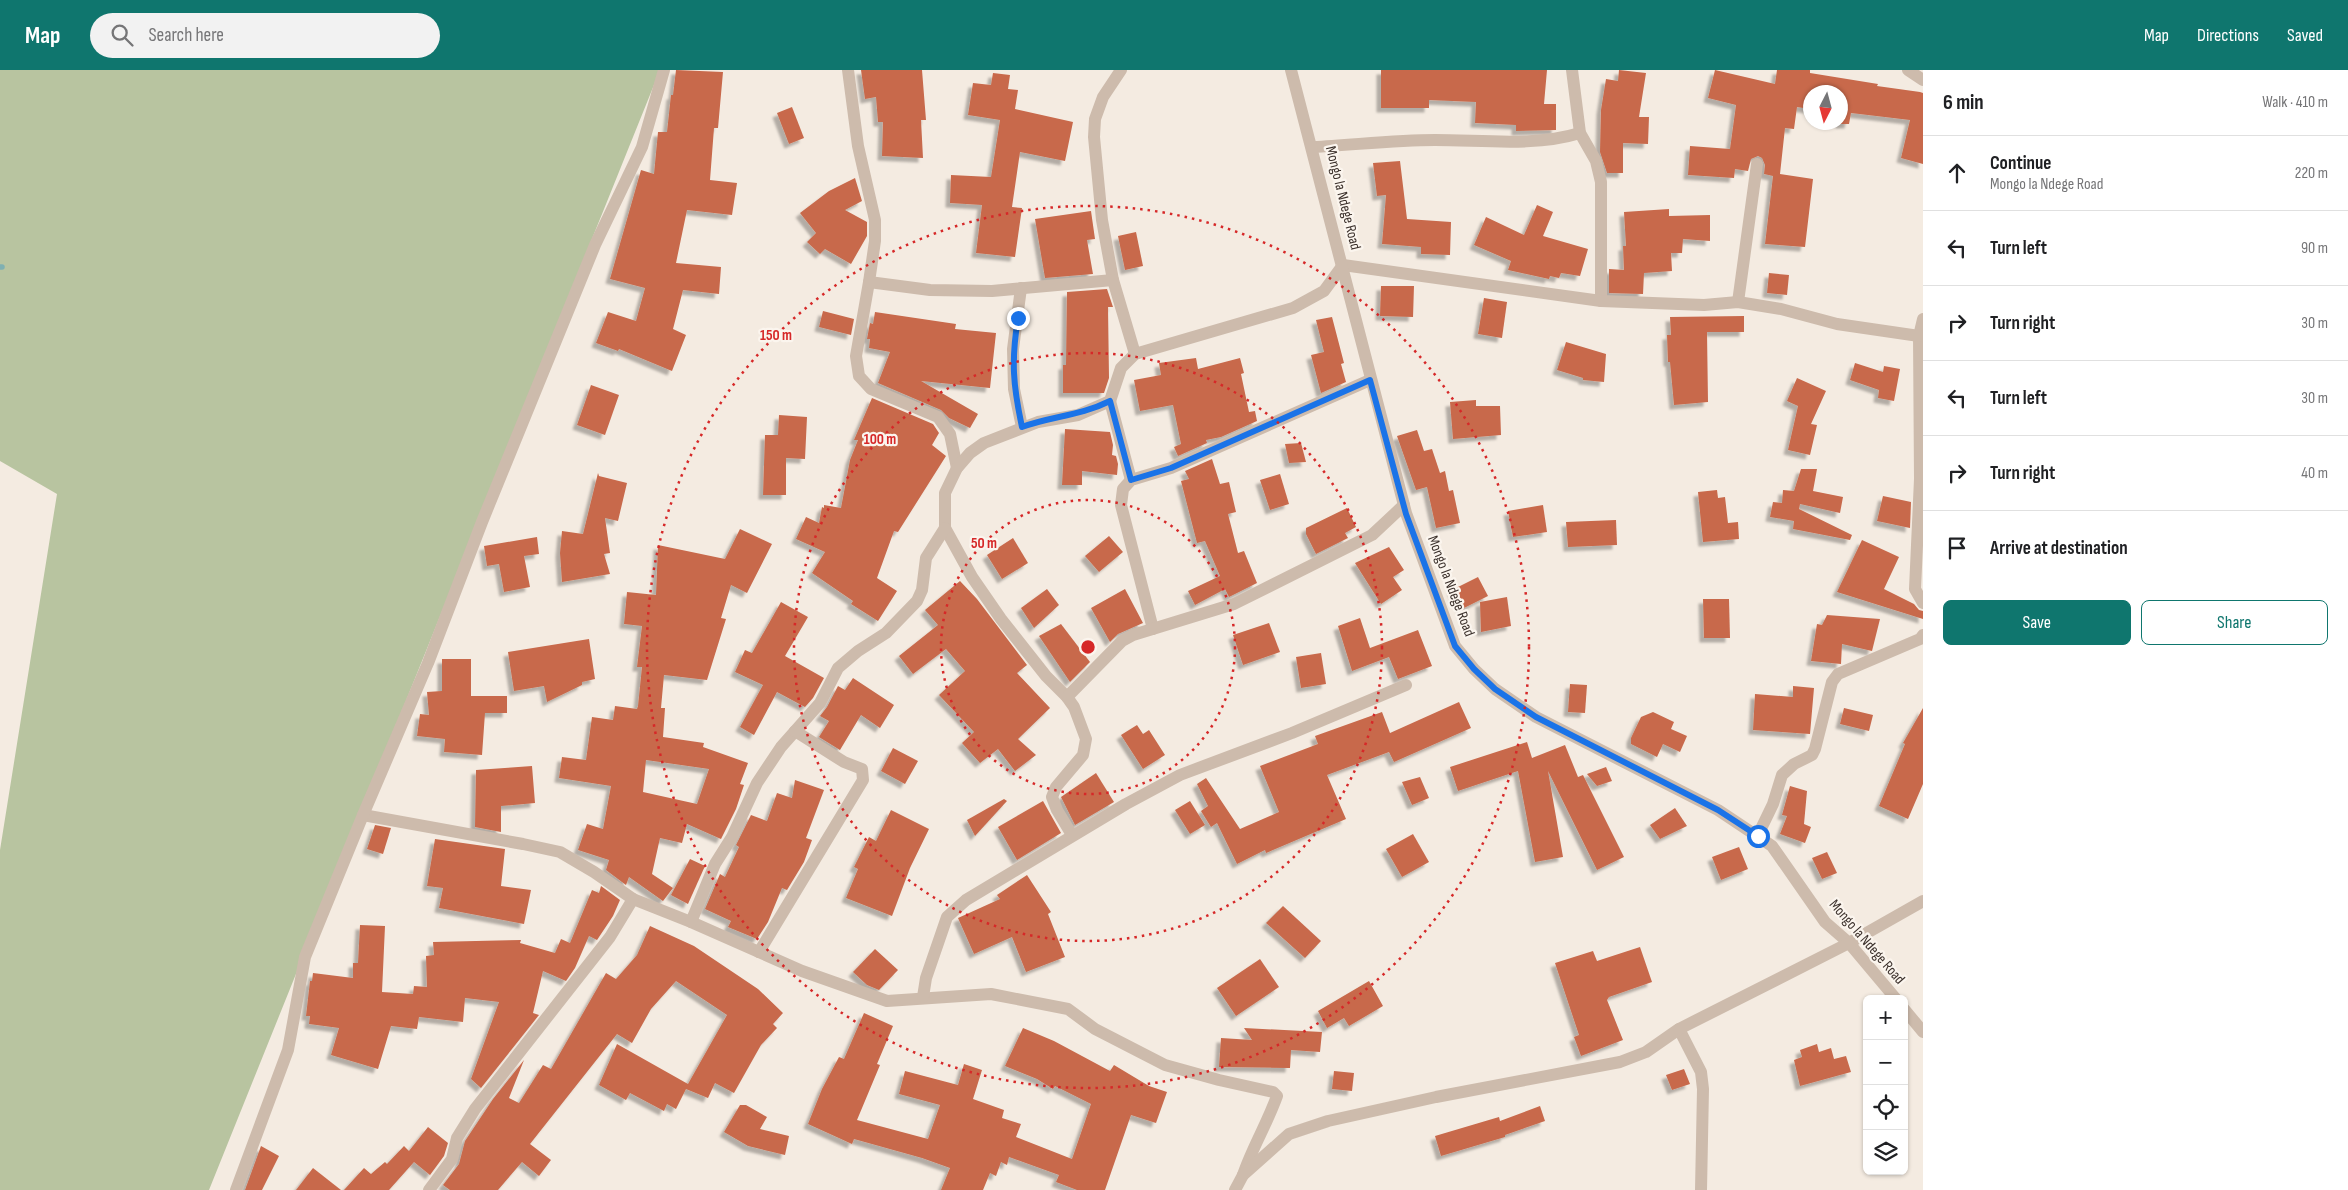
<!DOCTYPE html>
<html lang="en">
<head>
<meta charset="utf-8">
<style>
  :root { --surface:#fff; --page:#f2f2f2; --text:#202124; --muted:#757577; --line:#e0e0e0; --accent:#0f766e }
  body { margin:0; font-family:"Sofia Sans Condensed",sans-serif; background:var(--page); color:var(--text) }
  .controls { position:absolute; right:15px; bottom:15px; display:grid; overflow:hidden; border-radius:8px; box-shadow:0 1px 4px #0004 }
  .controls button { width:45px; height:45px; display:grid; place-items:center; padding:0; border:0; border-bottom:1px solid var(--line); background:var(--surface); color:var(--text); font:25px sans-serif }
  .compass { position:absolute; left:1803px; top:15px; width:45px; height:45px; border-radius:50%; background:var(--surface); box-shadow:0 1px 4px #0004; rotate:186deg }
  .stop { position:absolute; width:15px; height:15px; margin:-11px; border:4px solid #1a73e8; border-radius:50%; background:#fff }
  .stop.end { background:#1a73e8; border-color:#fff; box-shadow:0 1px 5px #0008 }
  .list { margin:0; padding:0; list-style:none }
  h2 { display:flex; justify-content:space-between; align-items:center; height:65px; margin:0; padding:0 20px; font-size:21px }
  h2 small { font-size:16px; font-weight:400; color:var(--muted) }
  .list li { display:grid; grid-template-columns:32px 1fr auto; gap:15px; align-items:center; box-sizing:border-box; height:75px; padding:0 20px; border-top:1px solid var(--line) }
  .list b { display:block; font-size:19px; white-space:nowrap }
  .list p { margin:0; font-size:16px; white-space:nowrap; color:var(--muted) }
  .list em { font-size:16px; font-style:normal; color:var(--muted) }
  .actions { display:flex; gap:10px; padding:15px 20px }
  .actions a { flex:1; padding:11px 0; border:1px solid var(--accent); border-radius:8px; text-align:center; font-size:18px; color:var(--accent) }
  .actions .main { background:var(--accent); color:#fff }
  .icon { flex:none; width:28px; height:28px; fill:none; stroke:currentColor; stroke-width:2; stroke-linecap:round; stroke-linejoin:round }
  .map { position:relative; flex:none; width:1923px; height:1120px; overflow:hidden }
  header { display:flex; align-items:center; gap:30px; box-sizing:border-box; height:70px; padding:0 25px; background:var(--accent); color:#fff }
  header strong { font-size:24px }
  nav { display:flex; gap:28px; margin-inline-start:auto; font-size:18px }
  .search { width:350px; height:45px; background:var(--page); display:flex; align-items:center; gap:12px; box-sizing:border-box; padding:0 18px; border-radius:28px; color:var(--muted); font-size:19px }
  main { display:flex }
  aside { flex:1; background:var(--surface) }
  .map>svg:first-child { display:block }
  .green { fill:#b8c4a0 }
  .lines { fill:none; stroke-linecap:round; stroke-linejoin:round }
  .stream { stroke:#7fb0b2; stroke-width:5.5 }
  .building { fill:#c8694b; fill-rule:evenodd; filter:url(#shadow) }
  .minor { stroke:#cdbbac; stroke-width:12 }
  .tertiary { stroke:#cdbbac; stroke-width:12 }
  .route { stroke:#1a73e8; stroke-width:6 }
  .ring { fill:none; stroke:#d62828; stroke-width:2.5; stroke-dasharray:2.5 5 }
  .labels { text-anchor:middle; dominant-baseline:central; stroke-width:4.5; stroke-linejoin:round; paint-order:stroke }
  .street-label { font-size:15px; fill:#3b302b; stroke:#fbf5ee }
  .centre { fill:#d62828; stroke:#fbf5ee; stroke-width:2.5 }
  .ring-label { font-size:15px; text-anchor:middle; font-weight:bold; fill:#d62828; stroke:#fbf5ee; stroke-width:4.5; stroke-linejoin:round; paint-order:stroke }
</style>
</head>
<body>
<header>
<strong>Map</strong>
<div class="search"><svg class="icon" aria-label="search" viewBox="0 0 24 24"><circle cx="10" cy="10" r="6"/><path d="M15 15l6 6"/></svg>Search here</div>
<nav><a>Map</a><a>Directions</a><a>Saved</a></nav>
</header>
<main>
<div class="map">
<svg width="1923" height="1120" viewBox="0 0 1923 1120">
  <defs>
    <filter id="shadow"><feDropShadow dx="-4.5" dy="4.5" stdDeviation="1" flood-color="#0004"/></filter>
  </defs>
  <rect width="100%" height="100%" fill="#f4ebe1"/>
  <polygon class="green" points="0,0 660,0 209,1120 0,1120 0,780 57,424 0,391"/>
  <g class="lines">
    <polyline class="stream" points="0,197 2,197"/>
  </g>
  <g class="building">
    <polygon points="676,0 723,2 718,58 714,58 710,110 737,113 732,145 687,140 676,193 721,197 719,224 683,220 673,259 686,265 672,301 619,279 618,281 596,273 608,242 636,251 645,218 610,209 641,100 654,104 658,62 667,62 671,25 673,25"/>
    <polygon points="861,0 922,0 926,50 921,50 923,88 882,86 883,52 878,52 876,27 865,29"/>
    <polygon points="1381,0 1547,0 1544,34 1556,34 1556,60 1516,61 1516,55 1475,53 1476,32 1429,30 1429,38 1381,38"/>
    <polygon points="1619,0 1646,3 1639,47 1649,47 1648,74 1623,73 1623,103 1607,103 1600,82 1601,40 1606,9 1618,11"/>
    <polygon points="1715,0 1775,14 1777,0 1810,0 1810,3 1878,14 1877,16 1920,22 1923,23 1923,94 1901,88 1910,50 1851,43 1849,54 1840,54 1840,22 1810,22 1810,39 1797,37 1794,59 1785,58 1780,104 1813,109 1805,177 1765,174 1773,106 1764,104 1765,95 1762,88 1758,86 1751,89 1748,101 1735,99 1734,108 1688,105 1690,76 1730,79 1736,35 1708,28"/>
    <polygon points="993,3 1010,5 1008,19 1018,20 1015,39 1073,52 1065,91 1020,82 1012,137 1022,138 1015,187 976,183 982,135 950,133 951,105 991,107 1000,50 968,45 973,13 991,15"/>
    <polygon points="792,37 804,68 789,74 777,43"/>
    <polygon points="1400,91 1407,149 1451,152 1450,185 1421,184 1421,177 1382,174 1386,125 1377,126 1373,93"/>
    <polygon points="855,108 862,131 845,140 867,152 867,166 851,194 825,179 820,184 807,172 816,163 800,143 829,121"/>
    <polygon points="1537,135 1553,142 1543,166 1588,179 1580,206 1561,203 1559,208 1550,206 1549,209 1508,200 1511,191 1474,175 1486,147 1524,165"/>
    <polygon points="1669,139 1669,146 1710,145 1710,171 1683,169 1682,183 1671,183 1672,201 1644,203 1643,224 1609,223 1609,199 1624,200 1623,176 1626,176 1624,142"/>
    <polygon points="1091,141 1095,169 1087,170 1093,204 1045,208 1035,149"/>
    <polygon points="1136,162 1143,196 1125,200 1118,166"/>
    <polygon points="1769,203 1789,205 1787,225 1767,223"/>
    <polygon points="1381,216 1414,216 1413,247 1380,246"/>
    <polygon points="1107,219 1113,237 1108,237 1109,308 1104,323 1063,323 1063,295 1066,295 1067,222"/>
    <polygon points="1484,228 1507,232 1502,268 1478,264"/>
    <polygon points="823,241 854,249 851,265 819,257"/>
    <polygon points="875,242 956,254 955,259 996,263 990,318 921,311 978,344 970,358 949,348 941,340 878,313 890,282 869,278 870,269 867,269 870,253 873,254"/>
    <polygon points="1744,246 1744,262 1707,262 1708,332 1674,335 1670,292 1668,292 1667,265 1671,265 1670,247"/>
    <polygon points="1332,247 1344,293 1341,294 1346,312 1321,323 1311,285 1324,282 1316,250"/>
    <polygon points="1566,272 1606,284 1604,312 1583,310 1583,308 1557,300"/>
    <polygon points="1196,288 1198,299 1240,288 1244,303 1241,304 1249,342 1255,341 1257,351 1221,367 1206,370 1207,373 1178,386 1174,377 1181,374 1173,335 1140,341 1134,310 1161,305 1159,293"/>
    <polygon points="1855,293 1883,302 1884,296 1900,299 1894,331 1878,328 1879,320 1850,310"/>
    <polygon points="1797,308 1826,321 1811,354 1817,355 1810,385 1788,380 1798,336 1787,331"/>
    <polygon points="591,315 619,325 605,365 577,355"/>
    <polygon points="872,328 933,354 939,363 932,375 946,386 898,462 894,461 877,508 897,521 878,551 851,534 853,531 812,503 825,482 796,469 806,447 819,453 822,437 824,438 824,435 841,438 850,390 858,370 854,370"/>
    <polygon points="1476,330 1476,336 1500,336 1501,365 1453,369 1450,332"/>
    <polygon points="779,345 807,347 805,389 786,388 786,425 763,425 765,365 778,365"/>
    <polygon points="1065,359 1110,362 1113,375 1112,385 1116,386 1118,394 1117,405 1082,401 1082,415 1062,415"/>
    <polygon points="1417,360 1424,381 1432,379 1440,403 1445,401 1449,421 1453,420 1460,453 1436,458 1427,417 1416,420 1397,366"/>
    <polygon points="1301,373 1306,392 1289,393 1285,374"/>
    <polygon points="1212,389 1220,414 1229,412 1236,442 1228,444 1238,483 1244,481 1257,513 1229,527 1225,519 1195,535 1188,521 1220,506 1205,471 1197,473 1181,411 1189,409 1185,401"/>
    <polygon points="1801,399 1817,399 1813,421 1843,427 1840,443 1800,434 1799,439 1852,465 1850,470 1793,459 1794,451 1770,447 1773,432 1782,433 1783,420 1794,421"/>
    <polygon points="598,403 599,406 627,413 618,451 605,448 610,483 604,484 610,504 562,512 560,483 562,461 583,464"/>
    <polygon points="1280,404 1289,434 1270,440 1260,410"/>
    <polygon points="1717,420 1718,428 1725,427 1728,453 1738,452 1739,469 1703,472 1698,422"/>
    <polygon points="1883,426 1911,432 1910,458 1877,451"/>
    <polygon points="1543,435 1547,462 1513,467 1508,441"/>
    <polygon points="1347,438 1356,457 1345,463 1348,468 1316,484 1306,464 1306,458"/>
    <polygon points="1616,450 1617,475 1568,477 1566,452"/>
    <path d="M740 459 772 474 747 523 731 515 721 548 726 549 707 610 664 605 661 638H665L663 667 704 673 703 677 748 693 740 714 744 715 736 739 721 769 687 754 682 773 660 768 652 804 673 818 663 831 629 807 626 815 606 800 609 790 578 780 587 754 603 759 611 716 559 708 562 687 586 690 592 647 613 650 615 636 637 639 638 636 642 597H637L642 556 624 554 627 522 656 525 658 475 725 489ZM646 690 709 699 697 734 643 722Z"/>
    <polygon points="1109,466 1123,482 1099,502 1085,486"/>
    <polygon points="537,467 539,484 524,486 530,517 504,522 499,494 487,496 484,476"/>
    <polygon points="1013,468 1028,493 1002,509 987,485"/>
    <polygon points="1862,470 1899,487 1884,519 1914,534 1919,540 1923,541 1923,549 1837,522"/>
    <polygon points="1389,477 1404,500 1393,507 1402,520 1381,534 1355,493"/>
    <polygon points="1478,507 1488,526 1462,539 1452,520"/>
    <polygon points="960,511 977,529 1027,595 1017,603 1050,638 1018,669 1036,685 1015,701 998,679 980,693 962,673 974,662 939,625 965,601 946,579 913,604 899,586 938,555 925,540"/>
    <polygon points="1047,519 1059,535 1034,558 1021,538"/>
    <polygon points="1125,519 1143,553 1118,564 1110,572 1091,538"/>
    <polygon points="1507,527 1511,556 1481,562 1480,532"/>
    <polygon points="1703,529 1729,529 1730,568 1704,568"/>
    <polygon points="781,532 808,547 785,586 824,608 813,628 805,637 777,622 754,665 740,657 763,615 735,602 745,580 752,583"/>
    <polygon points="1827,545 1880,549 1872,581 1842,574 1841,594 1811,591 1817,554 1822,555"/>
    <polygon points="1360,548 1370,578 1418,560 1432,596 1398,609 1389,587 1352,601 1338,556"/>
    <polygon points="1269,553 1280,582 1243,595 1233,565"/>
    <polygon points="1061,554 1090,592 1070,612 1039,566"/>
    <polygon points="589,569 595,609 582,612 582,615 547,632 544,616 514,621 508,582"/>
    <polygon points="1321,583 1326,614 1301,618 1296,587"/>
    <polygon points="442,589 471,589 471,626 507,626 507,643 485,643 482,685 444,682 445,669 417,666 420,644 429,645 427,622 442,621"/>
    <polygon points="853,608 894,635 880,658 861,645 840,680 819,667 829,651 820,646 827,637 838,616 845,620"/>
    <polygon points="1570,614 1587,615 1585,643 1568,642"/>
    <polygon points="1793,616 1814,618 1810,664 1753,660 1755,624 1793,627"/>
    <polygon points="1459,632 1471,658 1394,692 1389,682 1327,705 1346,749 1266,783 1265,780 1237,794 1217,753 1211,757 1201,741 1208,736 1197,714 1206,708 1240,759 1279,742 1260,696 1318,674 1315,666 1382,642 1390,663"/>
    <polygon points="1844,638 1873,645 1869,661 1840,654"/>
    <polygon points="1923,638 1923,714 1908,749 1879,736 1905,674 1903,673"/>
    <polygon points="1653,642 1674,652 1671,659 1687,666 1680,682 1663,674 1657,687 1631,674 1631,668 1641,647"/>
    <polygon points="1137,655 1143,664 1149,660 1165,685 1143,699 1121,665"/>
    <polygon points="1527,672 1532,688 1565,675 1578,707 1583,705 1624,787 1597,800 1548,701 1563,787 1535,792 1518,701 1458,721 1450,697"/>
    <polygon points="893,678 918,691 905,714 881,701"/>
    <polygon points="532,696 535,733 501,736 501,762 475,757 476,700"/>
    <polygon points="1606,697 1612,711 1597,716 1587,704"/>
    <polygon points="1096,703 1114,732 1075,755 1061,727"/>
    <polygon points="1420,707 1429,728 1412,735 1402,712"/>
    <polygon points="795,710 824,720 806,768 812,770 804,792 787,820 782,818 768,852 757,869 728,857 731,851 705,839 720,804 725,807 739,777 736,775 751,745 767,751 777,723 792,728"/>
    <polygon points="1790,716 1807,721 1804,754 1811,757 1805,773 1780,764 1787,746 1782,745"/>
    <polygon points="1004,729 1007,731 975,766 967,750"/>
    <polygon points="1043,731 1061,763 1017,790 998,757"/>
    <polygon points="1190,731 1205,755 1190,764 1175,740"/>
    <polygon points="1675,738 1687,756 1660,769 1650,755"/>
    <polygon points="891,740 929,759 910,798 892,846 846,828 858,799 854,797 869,767 876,771"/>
    <polygon points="375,755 391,758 383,784 367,779"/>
    <polygon points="1413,764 1429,792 1402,807 1386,779"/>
    <polygon points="435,769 505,779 501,816 531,820 524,854 439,838 443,818 427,816"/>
    <polygon points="1739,777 1748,799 1721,810 1712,787"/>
    <polygon points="1827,782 1837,803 1822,809 1812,788"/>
    <polygon points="690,789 705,796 688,834 671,825"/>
    <polygon points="1027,805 1051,842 1048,844 1065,887 1026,902 1012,867 974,884 958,848 1000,829 997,825"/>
    <polygon points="601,816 620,830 613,846 597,870 589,866 575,898 566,911 543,901 533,943 539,945 481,1018 471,1009 499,932 465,928 463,952 419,947 417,959 391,956 378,999 331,985 339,958 309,954 310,946 306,946 310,911 312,911 313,903 353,908 353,893 358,893 360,855 385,856 382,922 413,924 414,916 427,917 426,886 434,885 433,872 521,870 520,873 555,883 561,869 570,873 592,820 599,823"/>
    <polygon points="1283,836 1321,871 1305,888 1266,853"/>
    <polygon points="650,856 694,876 758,919 783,943 773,954 777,958 761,975 734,1023 715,1013 708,1028 686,1019 676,1039 667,1034 664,1041 630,1023 626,1030 599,1015 617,974 688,1014 727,945 676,911 651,939 632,973 617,964 530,1074 551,1090 539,1106 522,1092 498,1120 450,1120 443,1115 459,1094 465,1071 493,1029 524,990 509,1028 519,1033 543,995 551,999 606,903 616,909 637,885"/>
    <polygon points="1640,877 1652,912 1609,927 1607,930 1623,970 1581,986 1574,967 1579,965 1555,893 1593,881 1597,891"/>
    <polygon points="875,879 898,900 879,920 867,915 853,902"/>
    <polygon points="1260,889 1279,917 1236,946 1217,918"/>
    <polygon points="1369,911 1383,936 1349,956 1344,948 1327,958 1318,941"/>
    <polygon points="864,943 893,956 877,994 880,995 857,1050 928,1069 940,1035 899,1024 905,1001 958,1015 964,994 982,1000 973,1029 1004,1040 1002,1048 1021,1054 1016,1067 1072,1089 1091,1034 1055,1016 1053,1019 1037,1009 1005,996 1023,958 1054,971 1110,1001 1114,995 1149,1016 1167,1022 1156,1053 1131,1045 1105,1120 1077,1120 1056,1112 1059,1105 1009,1087 1007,1095 1001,1092 996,1106 990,1103 983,1120 941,1120 950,1098 922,1088 854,1069 852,1074 808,1054 822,1019 839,987 844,989"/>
    <polygon points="1244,958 1322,962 1320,982 1291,980 1290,998 1219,997 1221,968 1252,970"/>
    <polygon points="1817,974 1819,982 1831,978 1834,989 1846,986 1851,1002 1800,1016 1794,990 1802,987 1800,980"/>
    <polygon points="1684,999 1690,1014 1672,1020 1666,1005"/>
    <polygon points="1334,1001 1354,1003 1352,1021 1332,1019"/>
    <polygon points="740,1035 746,1035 767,1047 760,1059 789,1066 785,1085 748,1076 724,1062"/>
    <polygon points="1540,1036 1545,1051 1505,1065 1505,1067 1441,1086 1435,1066 1499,1047 1500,1051"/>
    <polygon points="428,1057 448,1073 444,1086 430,1105 414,1092 389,1120 344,1120 364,1098 371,1104 385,1092 387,1094 404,1076 409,1081"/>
    <polygon points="261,1076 279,1086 262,1120 245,1120"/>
    <polygon points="313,1098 341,1120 296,1120"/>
  </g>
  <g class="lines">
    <g class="minor">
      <polyline points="848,0 858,76 875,150 875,171 869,212 856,286 859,306 871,319 938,347 950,364 957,398"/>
      <polyline points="1121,0 1103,27 1095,49 1094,67 1102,150 1113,210 1135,284"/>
      <polyline points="1572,0 1580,63 1596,91 1601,112 1601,231"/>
      <polyline points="1908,0 1923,10"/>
      <path d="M1313 77C1354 75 1394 70 1435 70 1483 70 1534 77 1580 63"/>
      <polyline points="869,212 930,220 992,221 1113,210"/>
      <polyline points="1021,218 1013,279 1014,319 1022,357"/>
      <polyline points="1738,232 1757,94"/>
      <polyline points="1923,249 1919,266 1920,409 1915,519 1923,533"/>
      <polyline points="1110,331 1131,410"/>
      <polyline points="1153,559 1121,435 1123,419 1131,410 1171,398 1370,310"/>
      <polyline points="1067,627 1046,606 1001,549 972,507 945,458 945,423 957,398 970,383 984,373 1038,352 1078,345 1110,331 1121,298 1135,284 1293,238 1324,221 1343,195 1601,231 1704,235 1738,232 1781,239 1837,254 1919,266"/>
      <path d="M363 745 523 774 560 782 594 802 633 829 691 852 802 901 887 931 991 924 1068 939 1095 959 1165 995 1219 1010 1273 1022 1277 1026C1267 1054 1252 1078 1243 1105"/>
      <polyline points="1072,765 1057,740 1052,727 1056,717 1083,685 1086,669 1074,637 1067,627 1122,571 1133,565 1234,534 1372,465 1404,435"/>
      <polyline points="1758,765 1773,734 1782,705 1794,694 1812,685 1815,679 1832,612 1838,604 1920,569 1923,565"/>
      <polyline points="691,852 715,794 732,767 757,713 781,677 820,633 838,598 858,581 886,563 917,531 922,520 926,488 945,458"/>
      <polyline points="759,882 863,710 862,699 844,692 795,661"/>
      <polyline points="923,927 926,908 947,847 966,830 1126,734 1180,705 1292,663 1406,615"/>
      <polyline points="1679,959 1701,1002 1703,1019 1701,1120"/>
      <polyline points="236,1120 288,980 305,887 363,745 428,593 482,452 595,175 642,77 664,0"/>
      <polyline points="429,1120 452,1089 457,1068 475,1039 610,867 633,829"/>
    </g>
    <g class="tertiary">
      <polyline points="1291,0 1406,443 1455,576 1474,599 1495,619 1536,647 1718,740 1772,776 1825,852 1849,873 1896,929"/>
      <polyline points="1904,939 1923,962"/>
      <polyline points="1235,1120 1243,1105 1289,1064 1328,1051 1436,1027 1620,992 1646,982 1679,959 1849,873 1923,831"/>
    </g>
  </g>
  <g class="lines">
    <path class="route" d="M1018 248C1011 291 1013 315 1022 357 1052 346 1080 346 1110 331L1131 410 1171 398 1370 310 1406 444 1455 576 1474 599 1495 619 1536 647 1718 740 1758 766"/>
  </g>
  <g class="ring">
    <circle cx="1088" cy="577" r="147"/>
    <circle cx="1088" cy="577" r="294"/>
    <circle cx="1088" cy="577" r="441"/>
  </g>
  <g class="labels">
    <g class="street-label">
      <text transform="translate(1343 128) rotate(76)">Mongo la Ndege Road</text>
      <text transform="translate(1451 516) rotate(69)">Mongo la Ndege Road</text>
      <text transform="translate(1867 872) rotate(49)">Mongo la Ndege Road</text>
    </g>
  </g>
  <circle cx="1088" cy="577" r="8" class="centre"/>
  <g class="ring-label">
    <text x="776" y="270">150 m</text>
    <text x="880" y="374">100 m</text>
    <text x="984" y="478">50 m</text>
  </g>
</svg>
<div class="controls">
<button>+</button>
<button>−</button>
<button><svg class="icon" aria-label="locate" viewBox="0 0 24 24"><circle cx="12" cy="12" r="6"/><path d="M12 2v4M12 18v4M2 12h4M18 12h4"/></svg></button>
<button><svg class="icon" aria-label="layers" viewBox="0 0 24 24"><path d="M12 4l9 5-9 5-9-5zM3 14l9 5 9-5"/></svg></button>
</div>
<svg class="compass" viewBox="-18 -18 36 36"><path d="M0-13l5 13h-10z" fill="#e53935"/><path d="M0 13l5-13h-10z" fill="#757577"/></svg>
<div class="stop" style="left:1758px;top:766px"></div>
<div class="stop end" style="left:1018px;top:248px"></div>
</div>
<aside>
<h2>6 min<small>Walk · 410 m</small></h2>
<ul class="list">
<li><svg class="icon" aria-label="ahead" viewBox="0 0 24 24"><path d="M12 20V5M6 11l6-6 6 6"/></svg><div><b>Continue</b><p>Mongo la Ndege Road</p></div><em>220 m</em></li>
<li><svg class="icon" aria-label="left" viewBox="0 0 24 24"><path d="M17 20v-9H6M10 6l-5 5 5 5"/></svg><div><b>Turn left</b></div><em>90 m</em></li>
<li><svg class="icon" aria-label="right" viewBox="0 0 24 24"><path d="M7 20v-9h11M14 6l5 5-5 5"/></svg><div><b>Turn right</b></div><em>30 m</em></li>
<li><svg class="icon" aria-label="left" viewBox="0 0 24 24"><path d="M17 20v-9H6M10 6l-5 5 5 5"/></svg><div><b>Turn left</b></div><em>30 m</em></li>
<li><svg class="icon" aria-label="right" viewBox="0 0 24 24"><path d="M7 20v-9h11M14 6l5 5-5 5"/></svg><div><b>Turn right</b></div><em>40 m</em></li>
<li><svg class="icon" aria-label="arrive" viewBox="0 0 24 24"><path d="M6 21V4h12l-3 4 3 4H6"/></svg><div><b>Arrive at destination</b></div></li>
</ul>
<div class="actions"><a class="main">Save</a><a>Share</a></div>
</aside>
</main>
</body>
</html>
